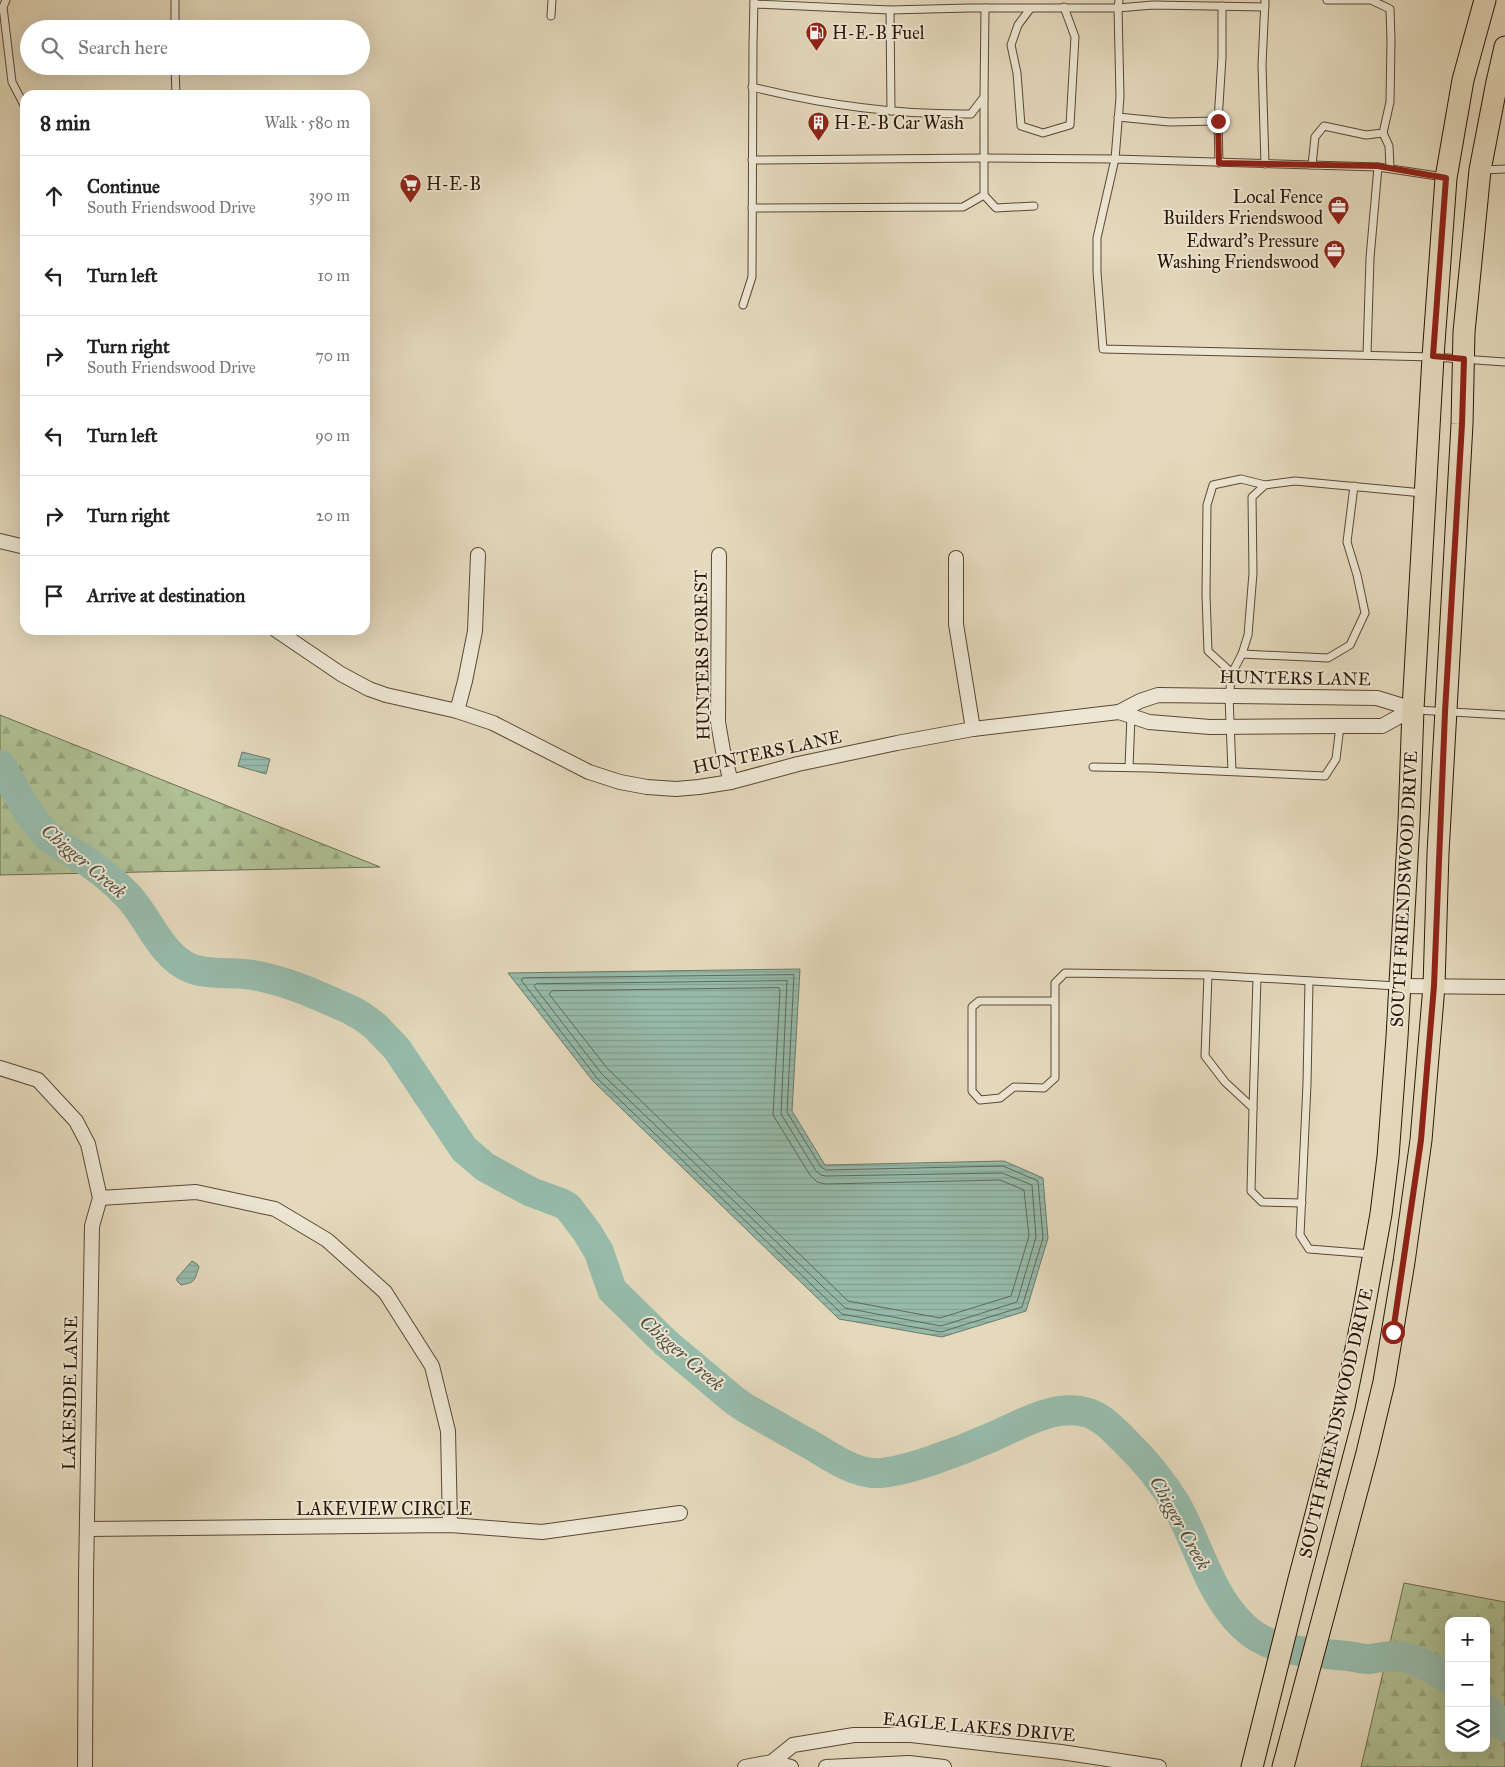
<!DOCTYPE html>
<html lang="en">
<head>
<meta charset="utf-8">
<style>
  :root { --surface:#fff; --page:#f2f2f2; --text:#222; --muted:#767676; --line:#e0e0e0 }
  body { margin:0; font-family:"IM FELL Great Primer",serif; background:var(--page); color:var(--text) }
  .controls { position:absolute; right:15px; bottom:15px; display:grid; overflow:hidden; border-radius:10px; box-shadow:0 5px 20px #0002 }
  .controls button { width:45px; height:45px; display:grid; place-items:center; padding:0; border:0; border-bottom:1px solid var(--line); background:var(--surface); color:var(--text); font:25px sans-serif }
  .stop { position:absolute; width:15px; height:15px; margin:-11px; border:4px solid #8f2418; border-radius:50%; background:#fff }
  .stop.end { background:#8f2418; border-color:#fff; box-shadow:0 1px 5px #0008 }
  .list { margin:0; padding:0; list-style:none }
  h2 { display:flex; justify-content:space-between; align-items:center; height:65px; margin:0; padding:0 20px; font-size:21px }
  h2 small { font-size:16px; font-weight:400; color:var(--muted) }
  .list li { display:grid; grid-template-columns:32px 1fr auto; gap:15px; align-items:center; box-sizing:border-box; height:80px; padding:0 20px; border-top:1px solid var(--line) }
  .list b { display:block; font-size:19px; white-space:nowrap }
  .list p { margin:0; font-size:16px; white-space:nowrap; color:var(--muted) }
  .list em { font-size:16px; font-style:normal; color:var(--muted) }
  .icon { flex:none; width:28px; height:28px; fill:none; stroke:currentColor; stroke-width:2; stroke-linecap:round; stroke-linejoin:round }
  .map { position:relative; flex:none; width:1505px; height:1767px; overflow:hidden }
  .search { position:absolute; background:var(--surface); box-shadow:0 5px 20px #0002; left:20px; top:20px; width:350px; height:55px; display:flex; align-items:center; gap:12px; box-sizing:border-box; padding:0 18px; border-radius:28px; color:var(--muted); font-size:19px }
  .panel { position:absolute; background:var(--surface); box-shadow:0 5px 20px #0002; left:20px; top:90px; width:350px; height:545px; border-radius:15px }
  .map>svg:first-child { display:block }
  .forest { fill:url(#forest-firs); stroke:#6d6c4e; fill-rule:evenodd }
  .water { fill:url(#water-rules); stroke:#6c7969 }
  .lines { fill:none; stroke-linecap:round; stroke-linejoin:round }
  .shore { stroke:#616959; stroke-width:1 }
  .river { stroke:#97bbab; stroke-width:30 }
  .lane-casing { stroke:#594834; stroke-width:9 }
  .street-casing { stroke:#594834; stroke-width:16 }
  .primary-casing { stroke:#2b1707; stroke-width:23 }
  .lane { stroke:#ede6d3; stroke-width:7 }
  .street { stroke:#ede6d3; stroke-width:14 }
  .primary { stroke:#e4d9bc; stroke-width:21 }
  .route { stroke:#8f2418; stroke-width:6 }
  .labels { text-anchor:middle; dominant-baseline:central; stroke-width:4; stroke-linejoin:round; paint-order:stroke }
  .poi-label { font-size:18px; fill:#2b1707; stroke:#ede6d3; text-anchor:start }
  .street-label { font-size:18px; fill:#2b1707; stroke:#ede6d3 }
  .water-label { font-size:19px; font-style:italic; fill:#515040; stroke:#ede6d3 }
</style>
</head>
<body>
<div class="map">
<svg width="1505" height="1767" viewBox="0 0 1505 1767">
  <defs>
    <pattern id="forest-firs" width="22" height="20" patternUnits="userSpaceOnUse" patternTransform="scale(1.25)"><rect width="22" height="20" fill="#afc094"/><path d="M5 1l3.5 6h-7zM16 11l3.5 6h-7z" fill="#97a47e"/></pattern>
    <pattern id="water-rules" width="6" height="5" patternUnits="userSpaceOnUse" patternTransform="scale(1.25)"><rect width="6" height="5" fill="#97bbab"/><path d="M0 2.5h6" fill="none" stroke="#82a092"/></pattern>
  </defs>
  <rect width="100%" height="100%" fill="#e4d9bc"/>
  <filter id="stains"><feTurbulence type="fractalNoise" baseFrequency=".004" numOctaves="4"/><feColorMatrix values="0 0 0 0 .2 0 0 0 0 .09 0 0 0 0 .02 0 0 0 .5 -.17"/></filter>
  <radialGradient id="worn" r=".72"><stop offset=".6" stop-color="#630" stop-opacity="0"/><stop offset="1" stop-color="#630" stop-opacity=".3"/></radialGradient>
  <g class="forest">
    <polygon points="0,715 380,867 0,875"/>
    <path d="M1404 1583 1505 1602V1767H1361ZM1449 1621H1486V1748H1449Z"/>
  </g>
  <g class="water">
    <polygon points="242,752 270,759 266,774 238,766"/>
    <polygon points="800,969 792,1111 825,1165 1004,1161 1043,1178 1048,1238 1026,1311 942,1337 839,1319 593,1081 508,973"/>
    <path d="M192 1261 197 1264 199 1267C194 1281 196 1282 181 1285L177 1281V1278Z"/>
  </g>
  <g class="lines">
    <g class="shore">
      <polygon points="794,975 787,1112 821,1167 826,1170 1003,1166 1038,1181 1043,1238 1022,1307 941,1332 842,1314 597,1078 521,980 524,978"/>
      <polygon points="787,981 781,1114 816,1171 821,1175 826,1176 1002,1173 1032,1185 1036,1237 1017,1302 941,1326 845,1308 601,1073 534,986 536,984"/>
      <polygon points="779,988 780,991 773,1115 810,1175 817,1182 825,1184 1000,1180 1024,1190 1029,1236 1011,1296 940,1318 848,1301 607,1068 549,994 552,991"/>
    </g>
    <g class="river">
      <path d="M0 765C17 789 29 821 52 840 59 846 67 849 75 854 94 865 113 880 128 896 149 918 160 955 190 968 209 976 237 971 258 976 290 982 321 997 351 1010L363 1017 375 1026 397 1049 464 1149 485 1167 531 1192 561 1203 568 1207 587 1232 599 1252 612 1290 666 1343 735 1401 747 1409C768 1421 790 1433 811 1445 830 1456 850 1471 873 1473 900 1475 965 1449 992 1437 1020 1425 1053 1404 1085 1412 1101 1416 1112 1428 1123 1439 1144 1459 1162 1481 1177 1506 1199 1546 1209 1593 1243 1626 1270 1653 1312 1652 1348 1656 1355 1657 1362 1659 1369 1659 1381 1658 1391 1654 1403 1657 1419 1660 1435 1670 1449 1679"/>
      <polyline points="1486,1709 1505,1727"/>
    </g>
    <defs>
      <g id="lane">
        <polyline points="6,0 3,7 12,82 25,107"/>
        <polyline points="175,0 175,29"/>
        <polyline points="1119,0 1118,8 1153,5 1265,7"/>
        <polyline points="1030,9 1018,25 1011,45 1017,73 1021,126 1043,133 1070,125 1075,37 1064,7"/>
        <polyline points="890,10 891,111"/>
        <polyline points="551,16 552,0"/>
        <polyline points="175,66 176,95"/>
        <path d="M752 87C824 105 896 115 971 114L984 97 985 8"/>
        <polyline points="1118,117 1169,122 1218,121 1219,163"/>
        <polyline points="1218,121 1222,57 1222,6"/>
        <polyline points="1383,133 1389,146 1390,168"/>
        <polyline points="752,160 984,158 1115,159 1120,97 1118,8 969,8 890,10 754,4"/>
        <polyline points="1265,164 1262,65 1265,0"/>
        <polyline points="1312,165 1315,137 1324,126 1366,135 1383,133 1390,102 1391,40 1390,9 1371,0 1327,0"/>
        <polyline points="1483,170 1505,169"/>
        <polyline points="1444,177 1378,167 1115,159 1097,238 1097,272 1103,349 1433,357 1505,362"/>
        <polyline points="984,195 996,208 1034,206"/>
        <polyline points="752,208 963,207 984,195 984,97"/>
        <polyline points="743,305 752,277 753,44 754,0"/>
        <polyline points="1367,355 1370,258 1378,167"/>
        <polyline points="1242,654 1328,658 1350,645 1365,613 1357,575 1347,542 1354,486"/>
        <polyline points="1232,673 1208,651 1206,595 1207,505 1213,485 1241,479 1265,485"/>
        <polyline points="1416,710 1505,715"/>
        <polyline points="1093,767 1150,768 1325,776 1336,759 1340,726"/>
        <polyline points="1129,767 1131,716"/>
        <polyline points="1232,771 1229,696 1232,673 1242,654 1248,635 1253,573 1252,497 1265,485 1295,481 1423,493"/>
        <polyline points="1208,975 1205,1056 1225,1082 1253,1108 1251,1191 1262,1202 1302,1203"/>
        <polyline points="1309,981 1307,1084 1300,1235 1309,1249 1372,1254"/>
        <polyline points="1055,1001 979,1001 972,1007 972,1091 980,1100 1000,1098 1014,1087 1044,1088 1055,1078 1055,983 1065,973 1208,975 1397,986"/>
        <polyline points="1253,1108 1257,978"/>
      </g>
      <g id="street">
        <polyline points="0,541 25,547"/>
        <polyline points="719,555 718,722 723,751 731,782"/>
        <polyline points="956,558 956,624 973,729"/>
        <polyline points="276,630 341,674 369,689 386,695 457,711 493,723 589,772 620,782 647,787 676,789 699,787 731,782 798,764 897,743 973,729 1119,712 1140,701 1158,695 1377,698 1413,709"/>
        <polyline points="457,711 465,681 475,631 478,555"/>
        <polyline points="1119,712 1149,722 1210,727 1340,726 1382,726 1413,709"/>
        <polyline points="1400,986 1505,987"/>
        <polyline points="0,1068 38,1080 76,1121 88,1144 100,1198 92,1226 86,1577 85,1767"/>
        <polyline points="100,1198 196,1192 275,1209 327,1240 385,1292 432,1366 448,1431 450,1525"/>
        <polyline points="87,1529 450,1525 542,1532 680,1513"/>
        <polyline points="772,1762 793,1745 854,1735 911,1735 1061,1752 1159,1767"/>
        <polyline points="745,1767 772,1762 791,1767"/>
        <polyline points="826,1767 909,1763 944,1767"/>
      </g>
      <g id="primary">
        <polyline points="1252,1767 1298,1583 1344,1407 1363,1314 1381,1214 1388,1157 1397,1037 1409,822 1413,709 1433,357 1446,178 1463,80 1485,0"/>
        <polyline points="1283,1767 1367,1453 1384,1382 1404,1262 1421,1140 1434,986 1438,853 1462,424 1464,332 1480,170 1497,82 1505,47"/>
      </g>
    </defs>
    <use href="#lane" class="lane-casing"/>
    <use href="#street" class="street-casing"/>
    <use href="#primary" class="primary-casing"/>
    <use href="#lane" class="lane"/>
    <use href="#street" class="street"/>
    <use href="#primary" class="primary"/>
  </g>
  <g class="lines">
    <polyline class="route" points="1218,121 1219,163 1378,166 1446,178 1433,356 1464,359 1462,424 1445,712 1434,986 1421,1140 1393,1332"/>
  </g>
  <defs>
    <symbol id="fuel-pin" viewBox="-11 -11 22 30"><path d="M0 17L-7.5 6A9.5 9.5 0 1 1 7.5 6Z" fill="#8f2418" stroke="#ede6d3"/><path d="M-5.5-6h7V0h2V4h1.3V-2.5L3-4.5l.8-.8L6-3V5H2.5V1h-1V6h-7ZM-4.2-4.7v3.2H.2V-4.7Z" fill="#fff"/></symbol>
    <symbol id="building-pin" viewBox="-11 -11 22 30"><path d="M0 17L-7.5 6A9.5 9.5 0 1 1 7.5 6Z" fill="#8f2418" stroke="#ede6d3"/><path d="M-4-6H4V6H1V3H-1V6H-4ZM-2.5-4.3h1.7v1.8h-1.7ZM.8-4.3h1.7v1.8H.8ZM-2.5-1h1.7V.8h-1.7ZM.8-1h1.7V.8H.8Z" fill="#fff"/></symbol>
    <symbol id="supermarket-pin" viewBox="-11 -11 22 30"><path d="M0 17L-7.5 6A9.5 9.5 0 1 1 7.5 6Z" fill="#8f2418" stroke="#ede6d3"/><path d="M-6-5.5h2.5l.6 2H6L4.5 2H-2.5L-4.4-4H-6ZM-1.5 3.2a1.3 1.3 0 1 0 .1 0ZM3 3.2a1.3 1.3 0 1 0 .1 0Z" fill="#fff"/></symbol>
    <symbol id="office-pin" viewBox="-11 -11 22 30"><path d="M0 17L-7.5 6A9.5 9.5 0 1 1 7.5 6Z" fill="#8f2418" stroke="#ede6d3"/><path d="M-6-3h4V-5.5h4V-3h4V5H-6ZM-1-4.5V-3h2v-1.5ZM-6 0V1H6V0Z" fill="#fff"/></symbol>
  </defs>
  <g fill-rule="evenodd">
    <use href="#fuel-pin" x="804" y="20" width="25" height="34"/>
    <use href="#building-pin" x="806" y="110" width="25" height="34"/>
    <use href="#supermarket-pin" x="398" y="172" width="25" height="34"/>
    <use href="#office-pin" x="1326" y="194" width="25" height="34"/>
    <use href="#office-pin" x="1322" y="238" width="25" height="34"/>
  </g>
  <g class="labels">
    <g class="poi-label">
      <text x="832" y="33">H-E-B Fuel</text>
      <text x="834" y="123">H-E-B Car Wash</text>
      <text x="426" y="184">H-E-B</text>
      <text x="1323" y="197" text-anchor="end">Local Fence<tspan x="1323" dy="21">Builders Friendswood</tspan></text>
      <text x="1319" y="241" text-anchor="end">Edward’s Pressure<tspan x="1319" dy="21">Washing Friendswood</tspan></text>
    </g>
    <g class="street-label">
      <text transform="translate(702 655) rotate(-91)">HUNTERS FOREST</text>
      <text transform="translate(1295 678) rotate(1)">HUNTERS LANE</text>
      <text transform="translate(767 752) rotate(-12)">HUNTERS LANE</text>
      <text transform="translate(1404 889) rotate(-87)">SOUTH FRIENDSWOOD DRIVE</text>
      <text transform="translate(70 1393) rotate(-89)">LAKESIDE LANE</text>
      <text transform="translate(1336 1423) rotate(-77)">SOUTH FRIENDSWOOD DRIVE</text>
      <text x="384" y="1509">LAKEVIEW CIRCLE</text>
      <text transform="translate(979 1727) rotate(5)">EAGLE LAKES DRIVE</text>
    </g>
    <g class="water-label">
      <text transform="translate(84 861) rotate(40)">Chigger Creek</text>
      <text transform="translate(682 1353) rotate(41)">Chigger Creek</text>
      <text transform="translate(1180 1523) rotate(61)">Chigger Creek</text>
    </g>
  </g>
  <rect width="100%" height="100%" filter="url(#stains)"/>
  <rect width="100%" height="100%" fill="url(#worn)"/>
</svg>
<div class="controls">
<button>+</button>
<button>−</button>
<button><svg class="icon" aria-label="layers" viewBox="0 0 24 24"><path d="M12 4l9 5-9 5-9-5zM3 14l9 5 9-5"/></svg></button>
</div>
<div class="stop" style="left:1393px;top:1332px"></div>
<div class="stop end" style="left:1218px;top:121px"></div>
<div class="search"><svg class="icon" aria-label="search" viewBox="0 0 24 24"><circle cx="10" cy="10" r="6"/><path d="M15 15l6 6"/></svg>Search here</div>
<section class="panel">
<h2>8 min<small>Walk · 580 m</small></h2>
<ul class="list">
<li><svg class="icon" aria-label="ahead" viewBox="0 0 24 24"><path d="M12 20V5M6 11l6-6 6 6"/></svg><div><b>Continue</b><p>South Friendswood Drive</p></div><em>390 m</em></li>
<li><svg class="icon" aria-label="left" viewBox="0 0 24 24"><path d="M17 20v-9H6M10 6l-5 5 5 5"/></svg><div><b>Turn left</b></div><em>10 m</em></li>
<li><svg class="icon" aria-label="right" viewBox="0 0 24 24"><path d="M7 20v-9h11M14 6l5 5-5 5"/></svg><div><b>Turn right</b><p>South Friendswood Drive</p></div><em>70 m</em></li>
<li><svg class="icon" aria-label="left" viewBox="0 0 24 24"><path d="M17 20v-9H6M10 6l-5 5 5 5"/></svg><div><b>Turn left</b></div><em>90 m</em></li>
<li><svg class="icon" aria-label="right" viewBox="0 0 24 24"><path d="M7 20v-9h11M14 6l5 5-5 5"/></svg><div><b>Turn right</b></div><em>20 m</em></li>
<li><svg class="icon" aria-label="arrive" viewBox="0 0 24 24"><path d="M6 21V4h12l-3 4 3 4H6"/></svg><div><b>Arrive at destination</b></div></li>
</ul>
</section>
</div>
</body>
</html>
